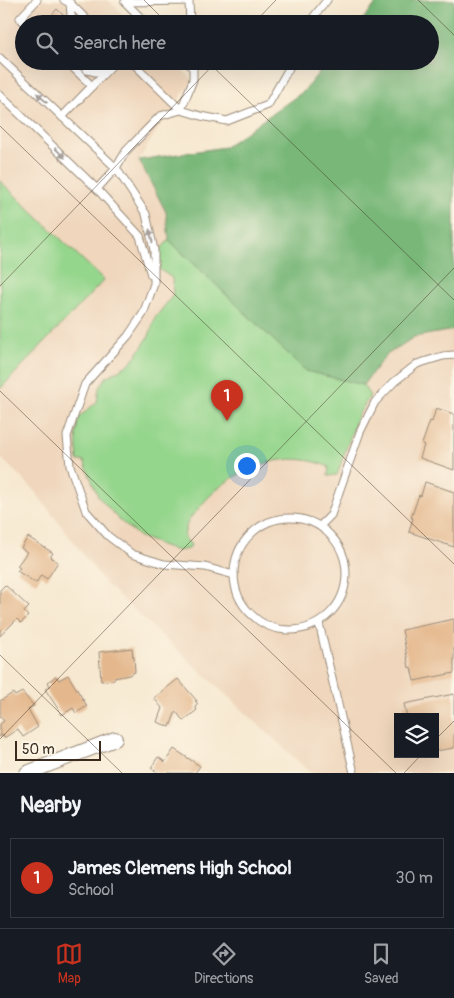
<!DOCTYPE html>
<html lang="en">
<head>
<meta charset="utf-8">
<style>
  :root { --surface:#171b24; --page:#20242c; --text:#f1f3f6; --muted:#9ea1a6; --line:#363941; --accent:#c8321e }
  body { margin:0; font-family:Pangolin,sans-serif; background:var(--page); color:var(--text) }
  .controls { position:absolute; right:15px; bottom:15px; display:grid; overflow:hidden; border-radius:0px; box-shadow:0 5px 20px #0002 }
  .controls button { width:45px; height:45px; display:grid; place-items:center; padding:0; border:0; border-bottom:1px solid var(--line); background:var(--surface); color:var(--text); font:25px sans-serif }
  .scale { position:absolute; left:15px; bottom:12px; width:86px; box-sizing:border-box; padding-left:5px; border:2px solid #3b2a1e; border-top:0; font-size:14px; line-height:18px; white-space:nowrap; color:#3b2a1e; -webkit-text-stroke:4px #fcf5e5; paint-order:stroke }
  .you { position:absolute; left:246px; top:465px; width:18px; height:18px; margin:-12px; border:4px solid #fff; border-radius:50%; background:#1a73e8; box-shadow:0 0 0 8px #1a73e833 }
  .badge { display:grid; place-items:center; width:32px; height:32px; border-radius:50%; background:var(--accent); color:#fff; font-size:16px; font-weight:700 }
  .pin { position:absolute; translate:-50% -41px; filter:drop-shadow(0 1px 2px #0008) }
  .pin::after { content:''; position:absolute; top:26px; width:18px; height:15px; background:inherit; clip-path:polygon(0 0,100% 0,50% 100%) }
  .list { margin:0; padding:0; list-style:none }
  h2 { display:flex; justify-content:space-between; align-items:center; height:65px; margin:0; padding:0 20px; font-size:21px }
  h2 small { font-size:16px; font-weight:400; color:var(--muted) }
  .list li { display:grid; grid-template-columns:32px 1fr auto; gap:15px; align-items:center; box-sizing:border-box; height:80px; margin:0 10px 10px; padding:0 10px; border:1px solid var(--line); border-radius:0px }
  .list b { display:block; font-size:19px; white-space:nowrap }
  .list p { margin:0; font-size:16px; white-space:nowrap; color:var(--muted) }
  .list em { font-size:16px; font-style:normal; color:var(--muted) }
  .icon { flex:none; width:28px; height:28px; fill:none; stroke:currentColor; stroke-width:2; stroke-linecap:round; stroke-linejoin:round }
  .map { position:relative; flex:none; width:454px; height:773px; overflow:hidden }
  .search { position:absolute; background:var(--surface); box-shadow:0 5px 20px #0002; left:15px; right:15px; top:15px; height:55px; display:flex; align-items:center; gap:12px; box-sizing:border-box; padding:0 18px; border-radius:28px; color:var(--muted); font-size:19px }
  .sheet { height:155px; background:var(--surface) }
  nav { display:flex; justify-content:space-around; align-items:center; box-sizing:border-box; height:70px; border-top:1px solid var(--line); background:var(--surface); font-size:14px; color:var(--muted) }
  nav a { display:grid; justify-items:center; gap:2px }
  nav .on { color:var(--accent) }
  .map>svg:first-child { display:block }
  .built { fill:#efd6bc; fill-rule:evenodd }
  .green { fill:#95d68d; stroke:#688056 }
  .forest { fill:#78b778; stroke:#5a704b }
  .building { fill:#e4b78c }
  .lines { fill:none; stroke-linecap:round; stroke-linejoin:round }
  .service-casing { stroke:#998a78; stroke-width:9 }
  .minor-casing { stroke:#998a78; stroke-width:16 }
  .service { stroke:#fff; stroke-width:7 }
  .minor { stroke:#fff; stroke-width:14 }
  .oneway { fill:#a79f9a }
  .ticks { fill:none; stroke:#3b2a1e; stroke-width:1; stroke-opacity:0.45 }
</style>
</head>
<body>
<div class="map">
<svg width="454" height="773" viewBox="0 0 454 773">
  <rect width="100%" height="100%" fill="#fcf5e5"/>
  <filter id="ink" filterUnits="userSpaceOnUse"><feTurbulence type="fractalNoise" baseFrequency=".02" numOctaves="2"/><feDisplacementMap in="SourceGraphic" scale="10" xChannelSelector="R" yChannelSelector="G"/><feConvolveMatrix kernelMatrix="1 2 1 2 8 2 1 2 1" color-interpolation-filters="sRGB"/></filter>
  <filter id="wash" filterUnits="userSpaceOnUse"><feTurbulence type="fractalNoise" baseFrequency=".0096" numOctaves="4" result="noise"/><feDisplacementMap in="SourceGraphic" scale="20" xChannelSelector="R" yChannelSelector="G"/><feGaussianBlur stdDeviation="1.12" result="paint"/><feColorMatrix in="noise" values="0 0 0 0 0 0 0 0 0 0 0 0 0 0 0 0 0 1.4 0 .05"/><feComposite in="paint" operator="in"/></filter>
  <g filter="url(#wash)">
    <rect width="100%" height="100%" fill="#f7e9d1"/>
    <path class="built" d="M0 0H108L133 24H24V61H174L193 80 157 130 139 160 166 212 169 240 363 385 385 356 414 337 454 330V773H311L105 583 33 489 0 457ZM398 717H435V754H398Z"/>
    <g class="green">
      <polygon points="0,181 104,280 0,389"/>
      <path d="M169 240 306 371 363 385 370 396 358 415 337 475 328 476 329 467C284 446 228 471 200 507 196 512 190 517 188 522 186 526 185 532 184 537L191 545 189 549 177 551 140 537 118 519 98 496 84 461H78L76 434 79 417 97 402 99 388 105 378 129 364 140 350 149 336 155 318 173 295 172 278 159 269V251Z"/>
    </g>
    <polygon class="forest" points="379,0 454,0 454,330 414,337 385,356 363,385 306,371 169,240 166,212 139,160 225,147 304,91 328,61 430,61 430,24 359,24"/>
    <g id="blocks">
      <g class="building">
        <polygon points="57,9 66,18 71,24 54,24 49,18"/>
        <polygon points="436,408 454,414 454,470 420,458 424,445 422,444 430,421 432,422"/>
        <polygon points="425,482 454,492 454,547 409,532 413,518 411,518 419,495 421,496"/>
        <polygon points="28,537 53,553 50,557 58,562 47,579 41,575 36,583 17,571 20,568 17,566 27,552 21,548"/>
        <polygon points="5,585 29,607 24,612 28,616 21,623 17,619 0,636 0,590"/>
        <polygon points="454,619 454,673 414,681 411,667 409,668 402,630"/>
        <polygon points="132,648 133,657 134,657 135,672 129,675 114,678 114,680 101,681 99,652"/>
        <polygon points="68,675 87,706 76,713 73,708 62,715 45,689 50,686 48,682 56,676 59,680"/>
        <polygon points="178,679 197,701 195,701 198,704 195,707 197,710 183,721 176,711 170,727 157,722 162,708 154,698"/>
        <polygon points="22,692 34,706 28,709 38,727 23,737 18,729 4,738 3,735 0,737 0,724 4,721 0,716 0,701 13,693 15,696"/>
        <polygon points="454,694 454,748 435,751 435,717 407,717 404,704"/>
        <polygon points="174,749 200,766 195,773 158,773 151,768 158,757 165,762"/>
      </g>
    </g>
  </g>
  <g filter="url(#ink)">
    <use href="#blocks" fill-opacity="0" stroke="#998a78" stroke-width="1"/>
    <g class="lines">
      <defs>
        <g id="service">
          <polyline points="64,0 70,3 91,24"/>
          <polyline points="125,2 189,1 190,24"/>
          <polyline points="125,2 147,24"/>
          <polyline points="70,3 71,16 78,24"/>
          <polyline points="26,24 20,18 37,0"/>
          <polyline points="308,24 327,0"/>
          <polyline points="0,58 116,168 146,214 154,250 154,284 143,314 128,336 85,384 67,436 70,466 86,511 108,536 132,554 164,564 205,567 234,575"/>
          <polyline points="66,61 92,86 116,61"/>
          <polyline points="78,61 87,70 96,72 104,67 106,61"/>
          <polyline points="186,61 193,68 193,61"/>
          <polyline points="80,64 90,63 92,61"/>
          <polyline points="193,68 193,80 181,110 201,116 227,121 268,105 293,61"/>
          <polyline points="0,95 97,189 140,236 151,275"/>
          <polyline points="62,117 92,86"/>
          <polyline points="97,189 116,168 126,151 160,116 181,110 131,61"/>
          <circle cx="290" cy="574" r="56"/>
          <polyline points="320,526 331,515 360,432 375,402 394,382 417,364 443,356 454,355"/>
          <polyline points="319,623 354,773"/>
        </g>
        <polyline id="minor" points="27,773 115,739"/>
      </defs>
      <use href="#service" class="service-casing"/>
      <use href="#minor" class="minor-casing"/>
      <use href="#service" class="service"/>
      <use href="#minor" class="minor"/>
    </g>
    <defs><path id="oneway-solid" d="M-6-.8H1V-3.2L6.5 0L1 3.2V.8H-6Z" transform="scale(1.25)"/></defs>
    <g class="oneway">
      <use href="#oneway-solid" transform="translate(42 98) rotate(-137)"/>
      <use href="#oneway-solid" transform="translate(60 153) rotate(44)"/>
      <use href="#oneway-solid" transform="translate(151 236) rotate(-103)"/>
    </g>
  </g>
  <path class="ticks" d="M144 0 168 24M418 0 454 35M253 24 276 0M207 61 454 300M0 126 454 564M0 286 217 61M0 391 396 773M0 655 122 773M0 739 454 268M435 740 454 721M404 773 422 754"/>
</svg>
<div class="controls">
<button><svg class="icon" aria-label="layers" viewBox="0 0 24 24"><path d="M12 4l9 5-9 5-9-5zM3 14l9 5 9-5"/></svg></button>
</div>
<div class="scale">50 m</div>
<div class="you"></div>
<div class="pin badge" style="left:227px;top:421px">1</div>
<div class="search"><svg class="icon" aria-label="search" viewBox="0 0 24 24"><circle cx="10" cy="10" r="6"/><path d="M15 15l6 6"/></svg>Search here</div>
</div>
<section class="sheet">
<h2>Nearby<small></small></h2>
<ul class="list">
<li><span class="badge">1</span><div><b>James Clemens High School</b><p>School</p></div><em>30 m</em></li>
</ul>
</section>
<nav>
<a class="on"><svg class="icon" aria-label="map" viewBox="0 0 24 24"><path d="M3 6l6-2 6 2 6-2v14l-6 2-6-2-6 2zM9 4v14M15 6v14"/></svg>Map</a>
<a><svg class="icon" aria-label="directions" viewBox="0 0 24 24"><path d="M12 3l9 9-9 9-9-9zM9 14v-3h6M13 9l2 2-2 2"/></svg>Directions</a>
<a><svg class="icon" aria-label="saved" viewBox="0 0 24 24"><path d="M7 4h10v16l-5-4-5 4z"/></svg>Saved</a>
</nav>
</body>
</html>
